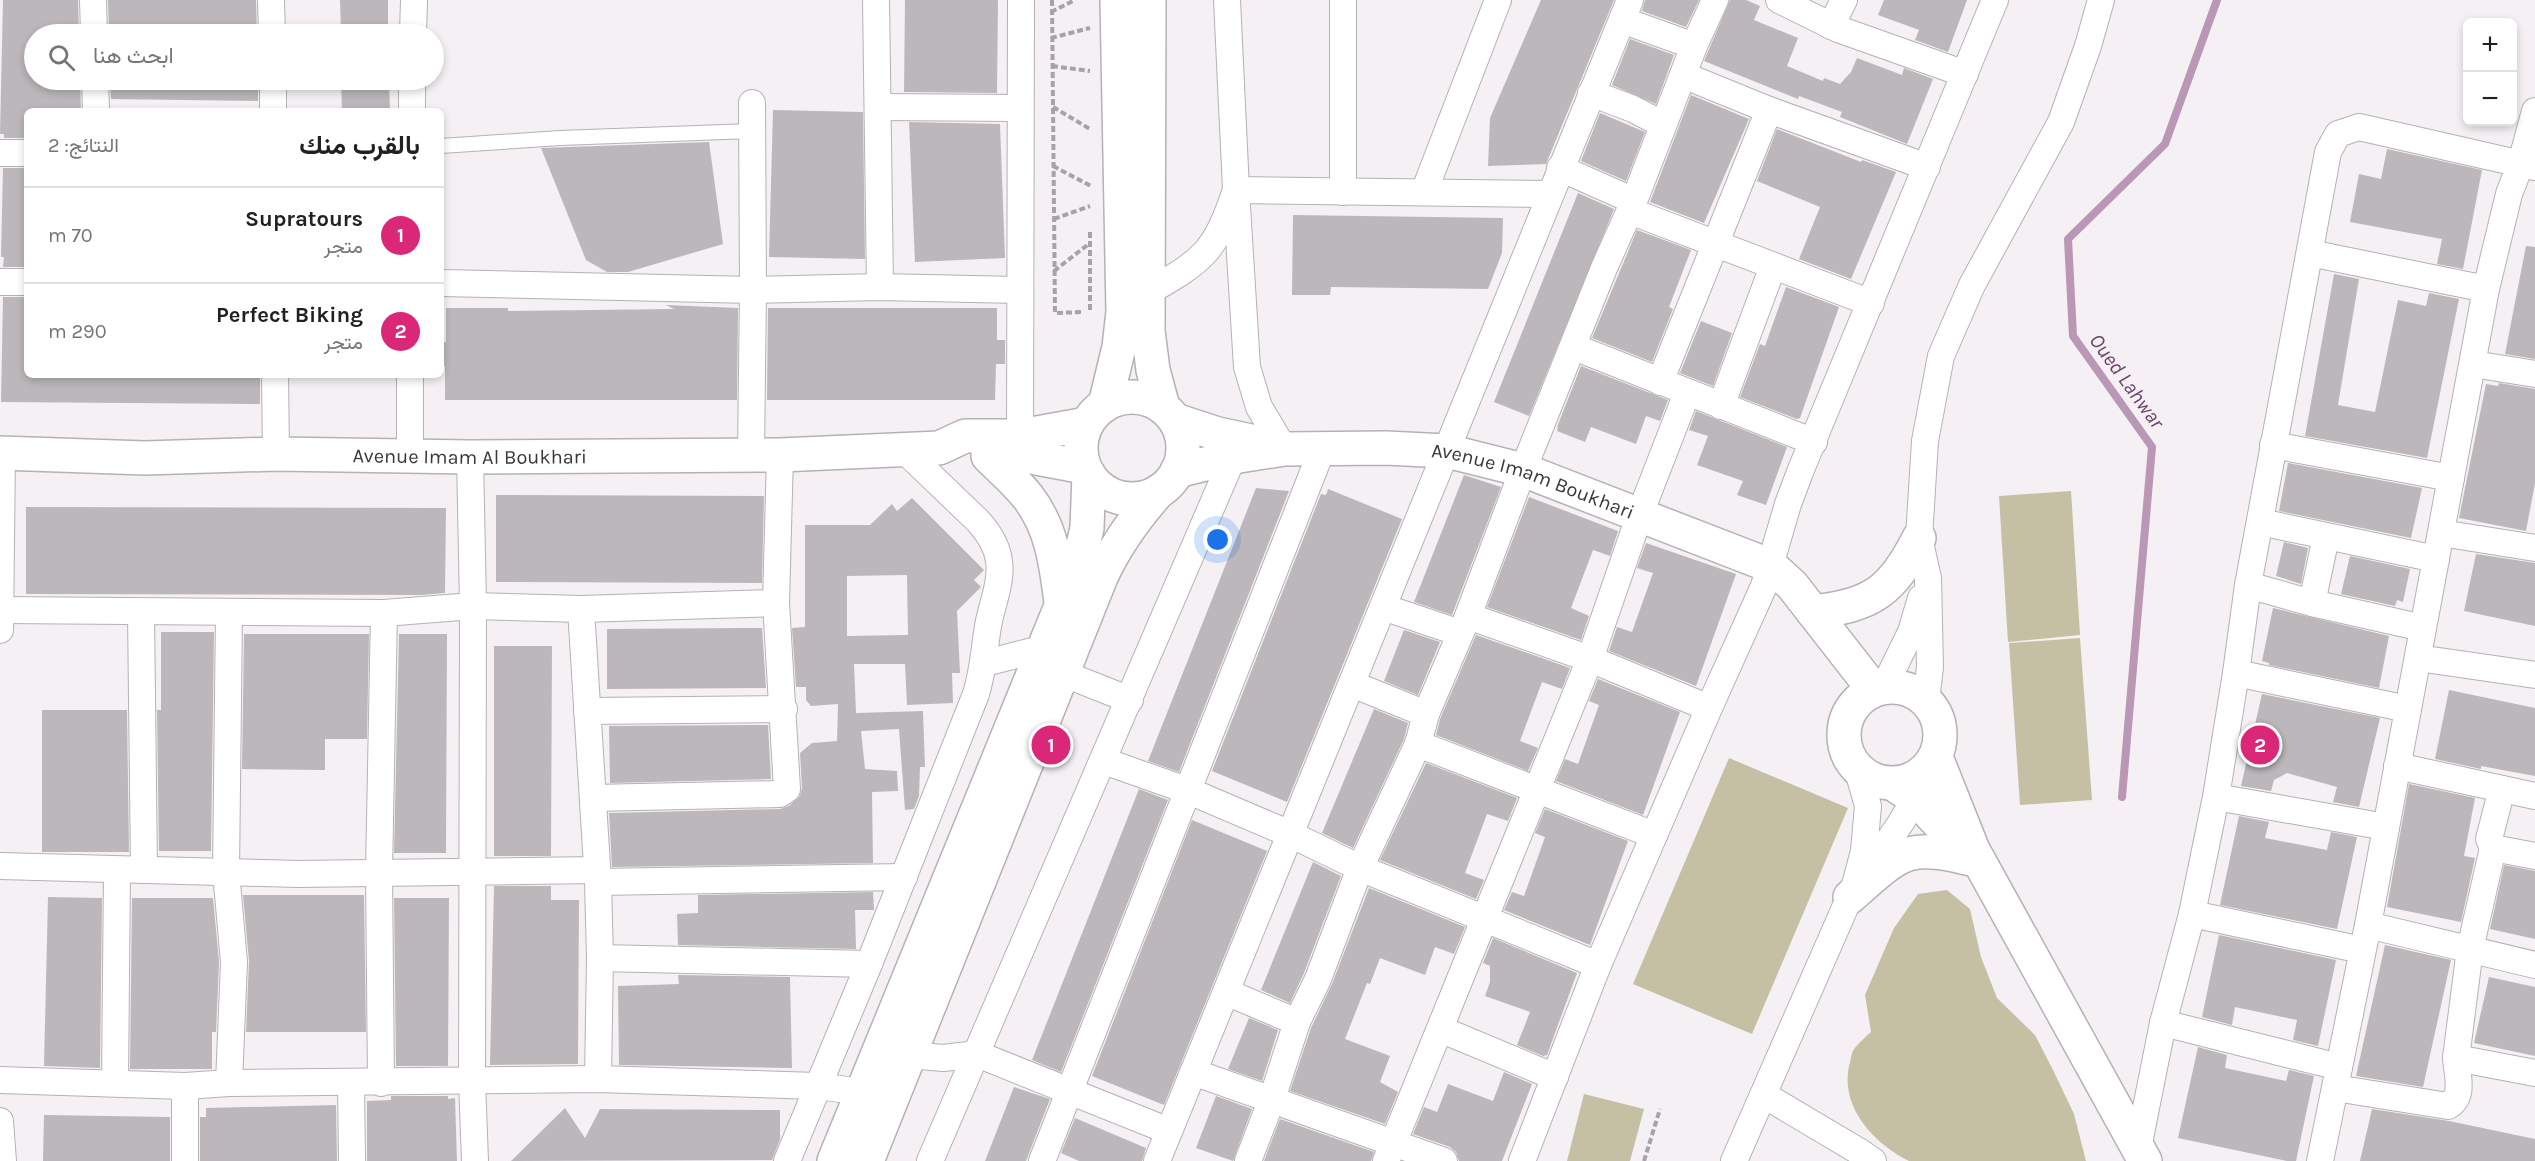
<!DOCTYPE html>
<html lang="ar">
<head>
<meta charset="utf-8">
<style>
  :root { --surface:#fff; --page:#f6f6f6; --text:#202124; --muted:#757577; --line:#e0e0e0; --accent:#db2777 }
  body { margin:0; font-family:Karla,Vazirmatn,sans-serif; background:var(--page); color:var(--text); direction:rtl }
  .controls { position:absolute; right:18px; top:18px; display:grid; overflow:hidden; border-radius:9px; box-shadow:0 3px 9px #0003 }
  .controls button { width:54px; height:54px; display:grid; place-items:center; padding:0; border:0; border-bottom:2px solid var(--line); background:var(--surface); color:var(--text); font:30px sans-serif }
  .you { position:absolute; left:1218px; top:540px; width:21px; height:21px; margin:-15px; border:4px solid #fff; border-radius:50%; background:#1a73e8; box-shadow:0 0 0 9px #1a73e833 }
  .badge { display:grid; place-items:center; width:39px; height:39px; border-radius:50%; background:var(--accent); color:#fff; font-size:20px; font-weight:700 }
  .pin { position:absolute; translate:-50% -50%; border:3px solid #fff; box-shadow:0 2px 6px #0006 }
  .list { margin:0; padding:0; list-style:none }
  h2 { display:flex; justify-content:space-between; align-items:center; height:78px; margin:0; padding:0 24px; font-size:26px }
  h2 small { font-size:20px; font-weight:400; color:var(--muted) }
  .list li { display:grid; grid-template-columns:39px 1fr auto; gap:18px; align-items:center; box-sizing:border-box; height:96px; padding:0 24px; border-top:2px solid var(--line) }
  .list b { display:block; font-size:22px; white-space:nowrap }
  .list p { margin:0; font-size:20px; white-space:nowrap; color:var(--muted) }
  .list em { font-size:20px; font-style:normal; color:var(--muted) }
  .icon { flex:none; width:33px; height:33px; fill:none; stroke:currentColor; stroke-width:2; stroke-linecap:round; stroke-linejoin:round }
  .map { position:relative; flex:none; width:2535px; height:1161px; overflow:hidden; direction:ltr }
  .search { position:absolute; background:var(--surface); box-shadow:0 3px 9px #0003; left:24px; top:24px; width:420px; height:66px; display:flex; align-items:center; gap:15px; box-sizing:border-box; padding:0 21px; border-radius:33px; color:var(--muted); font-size:22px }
  .panel { position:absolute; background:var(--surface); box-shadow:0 3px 9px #0003; left:24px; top:108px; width:420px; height:270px; border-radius:9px; direction:rtl }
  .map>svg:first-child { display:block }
  .green { fill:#c5c0a4 }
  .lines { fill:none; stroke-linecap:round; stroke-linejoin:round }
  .stream { stroke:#b997b5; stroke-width:8 }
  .building { fill:#bbb7ba; fill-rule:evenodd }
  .lane-casing { stroke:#b5b1b4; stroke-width:16 }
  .street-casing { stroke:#b5b1b4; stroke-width:28 }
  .secondary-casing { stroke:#b5b1b4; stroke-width:36 }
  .path { stroke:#a6a3a5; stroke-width:4; stroke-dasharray:6 3; stroke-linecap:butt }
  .lane { stroke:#fff; stroke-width:14 }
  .street { stroke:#fff; stroke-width:26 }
  .secondary { stroke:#fff; stroke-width:33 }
  .labels { text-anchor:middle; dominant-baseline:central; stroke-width:5; stroke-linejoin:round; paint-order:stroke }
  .street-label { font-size:20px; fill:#3a3839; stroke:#f4f0f4 }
  .water-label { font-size:21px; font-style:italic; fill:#6f416b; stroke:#f4f0f4 }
</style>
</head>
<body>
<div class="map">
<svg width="2535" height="1161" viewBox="0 0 2535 1161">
  <rect width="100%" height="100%" fill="#f4f0f4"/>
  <g class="green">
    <polygon points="2071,491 2080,635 2008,642 1999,496"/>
    <polygon points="2080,638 2092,800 2020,805 2009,643"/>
    <polygon points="1729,758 1848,808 1752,1034 1633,984"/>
    <path d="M1947 890 1970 909 1981 957 1997 998 2035 1035 2053 1070 2074 1114 2086 1161H1909C1875 1144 1840 1108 1849 1066 1851 1061 1851 1053 1854 1049 1859 1043 1865 1037 1871 1032L1865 995 1894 928 1918 894Z"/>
    <polygon points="1584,1094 1644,1109 1630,1161 1567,1161"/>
  </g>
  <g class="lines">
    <polyline class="stream" points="2122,797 2152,447 2073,336 2068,239 2165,144 2217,0"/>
  </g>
  <g class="building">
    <polygon points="3,0 78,0 79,34 34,34 34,80 80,80 81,111 27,111 27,138 4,138 4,134 0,134"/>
    <polygon points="108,0 256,0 257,34 109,34"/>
    <polygon points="340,0 388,0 388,34 341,34"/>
    <polygon points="905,0 998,0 997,93 904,92"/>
    <polygon points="1541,0 1614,0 1546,164 1488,166 1490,118"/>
    <polygon points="1645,0 1699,0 1686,27 1642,11"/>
    <polygon points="1730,0 1746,0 1760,6 1754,20 1798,38 1787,66 1823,81 1824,78 1840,84 1851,72 1857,58 1902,75 1904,68 1933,79 1907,144 1840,117 1842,112 1799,96 1798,99 1704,61"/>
    <polygon points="1884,0 1967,0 1948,52 1915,40 1919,30 1878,15"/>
    <polygon points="1630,39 1674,55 1656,104 1612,85"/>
    <polygon points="110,80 258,80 258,101 111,99"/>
    <polygon points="341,80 389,80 390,111 342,111"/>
    <polygon points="1691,95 1749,119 1704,223 1650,202"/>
    <polygon points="773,110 863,112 865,259 769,257"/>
    <polygon points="1600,113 1645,132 1626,181 1581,161"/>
    <polygon points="909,122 1000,124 1005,258 915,262"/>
    <polygon points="1777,129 1861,162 1862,160 1896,172 1851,279 1799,259 1820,207 1757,181"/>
    <polygon points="709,142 723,244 628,272 607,272 586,260 541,148"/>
    <polygon points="2387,149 2482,170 2463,269 2437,264 2442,239 2350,222 2359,174 2381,179"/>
    <polygon points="3,168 27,168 27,267 3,267 4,257 1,257"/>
    <polygon points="1578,193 1614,209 1529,416 1494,402"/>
    <polygon points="1293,215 1503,218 1502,253 1488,289 1331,287 1330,295 1292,295"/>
    <polygon points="1637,230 1691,250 1669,307 1673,309 1652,362 1592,338"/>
    <polygon points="2526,246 2535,247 2535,359 2505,354"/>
    <polygon points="2334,274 2359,279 2338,405 2375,412 2398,300 2426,306 2429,293 2459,299 2427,458 2305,436"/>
    <polygon points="1786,287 1839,307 1800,418 1797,419 1740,397 1760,344 1765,346"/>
    <polygon points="3,297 27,297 27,375 260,375 260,404 1,402"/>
    <polygon points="666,305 738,308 737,400 445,400 445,366 441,366 441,342 446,342 446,308 508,308 508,311 674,309"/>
    <polygon points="768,308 997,308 997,340 1005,340 1005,364 996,364 995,400 767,400"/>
    <polygon points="1701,321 1732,333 1713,386 1680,373"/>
    <polygon points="1581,366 1668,400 1660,421 1646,416 1636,444 1591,427 1585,442 1557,431 1558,427 1557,427"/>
    <polygon points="2499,383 2535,389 2535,483 2526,531 2459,518 2486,384 2498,386"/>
    <polygon points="1696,411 1787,447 1766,505 1737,495 1743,481 1697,465 1708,436 1689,430"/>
    <polygon points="2288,463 2422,488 2411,538 2279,511"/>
    <polygon points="1464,475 1501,487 1452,615 1414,602"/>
    <polygon points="1256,488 1289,491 1179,772 1148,761"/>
    <polygon points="1328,489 1402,519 1287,802 1212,771 1321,494 1326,495"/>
    <polygon points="496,495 764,496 762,583 496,582"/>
    <polygon points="1529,497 1618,531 1610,556 1593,550 1571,608 1589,616 1581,640 1487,607"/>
    <path d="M912 498 984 570 974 580 981 587 957 611 960 673H952L953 703 907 705 905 664H854L856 713 923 711 925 767H920L919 796 914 809 905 810 899 729 861 731 865 769 897 771 898 791 872 792 873 863 612 867 609 813 780 809 789 806 800 796 802 788 800 753 812 743 837 741 838 704 811 706 806 700V687H796L792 628 805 627V525H870L892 504 897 511ZM907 575 908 635 847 636V576Z"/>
    <polygon points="26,507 446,508 445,593 421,595 26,594"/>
    <polygon points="2284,542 2308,548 2301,584 2276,576"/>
    <polygon points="1646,543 1736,574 1696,686 1609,651 1617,627 1632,632 1653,573 1637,568"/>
    <polygon points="2476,554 2535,563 2535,626 2464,611"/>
    <polygon points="2350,556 2410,569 2403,602 2397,600 2395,606 2341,594"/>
    <polygon points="2273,608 2389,636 2379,688 2269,665 2269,663 2262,661"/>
    <polygon points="745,628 762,628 766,688 607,689 607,629"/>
    <polygon points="1404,630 1440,642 1418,695 1384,681"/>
    <polygon points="161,632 214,632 211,851 159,851 157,710 161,710"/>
    <polygon points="244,634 369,634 367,739 325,739 325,770 242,769"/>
    <polygon points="399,634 447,634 446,853 394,853"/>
    <polygon points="1476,635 1570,668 1562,689 1542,682 1520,741 1538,748 1528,771 1436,735 1440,719"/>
    <polygon points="494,646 552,646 551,856 494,856"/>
    <polygon points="1598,679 1680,712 1643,815 1556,781 1565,759 1578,764 1599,705 1589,701"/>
    <polygon points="2449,690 2535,708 2535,776 2481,766 2481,769 2435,759"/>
    <polygon points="2262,694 2380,718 2359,807 2333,802 2337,787 2287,773 2274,780 2271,791 2241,786"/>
    <polygon points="1374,709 1408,723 1404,739 1353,848 1322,833"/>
    <polygon points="42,710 127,710 129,852 42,852"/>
    <polygon points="748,725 768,725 771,779 610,783 609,726"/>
    <polygon points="1426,763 1517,798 1508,821 1487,814 1465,873 1484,880 1476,899 1380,860"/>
    <polygon points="2409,784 2475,798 2464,856 2475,858 2461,922 2387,907"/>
    <polygon points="1139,789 1168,800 1061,1072 1032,1060"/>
    <polygon points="1545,809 1628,841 1590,945 1504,910 1512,892 1524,896 1545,837 1535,833"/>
    <polygon points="2239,816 2269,822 2265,838 2327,850 2331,832 2357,837 2337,929 2220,905"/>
    <polygon points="1192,820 1267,851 1164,1105 1092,1076"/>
    <polygon points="1313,862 1341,876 1304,973 1290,1003 1261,990"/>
    <polygon points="2504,865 2535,871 2535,939 2490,929"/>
    <polygon points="494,886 551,886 551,900 579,900 578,1064 490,1065"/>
    <polygon points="1369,888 1465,927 1454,954 1435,947 1425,975 1380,958 1370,984 1367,983 1345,1039 1390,1056 1380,1082 1398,1092 1385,1124 1290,1091 1311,1028 1332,984"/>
    <polygon points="873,892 874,910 855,910 856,949 678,945 677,914 698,913 698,895"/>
    <polygon points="243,895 364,895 366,1032 246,1032 249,961"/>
    <polygon points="48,897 102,898 100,1068 44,1066"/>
    <polygon points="132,898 213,898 219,962 216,1032 212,1032 212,1069 130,1069"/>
    <polygon points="394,898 449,898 448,1066 396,1066"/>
    <polygon points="2219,935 2336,960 2318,1046 2293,1040 2297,1020 2235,1007 2232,1025 2202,1017"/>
    <polygon points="1493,938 1577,973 1547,1055 1543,1056 1517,1045 1530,1012 1485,996 1490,982 1490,966 1483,963"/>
    <polygon points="2385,945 2451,960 2423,1087 2356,1076"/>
    <polygon points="678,975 790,977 792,1068 619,1065 618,986 679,984"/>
    <polygon points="2489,977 2535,987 2535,1056 2474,1043"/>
    <polygon points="1249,1018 1278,1030 1262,1081 1228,1069"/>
    <polygon points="2198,1047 2227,1055 2225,1068 2286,1081 2289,1070 2314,1076 2296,1161 2287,1161 2178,1138"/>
    <polygon points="1504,1072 1532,1084 1502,1161 1459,1161 1456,1152 1450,1147 1413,1134 1424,1107 1437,1112 1448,1084 1493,1101"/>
    <polygon points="1014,1087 1050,1099 1026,1161 985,1161"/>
    <polygon points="391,1096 448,1096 448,1099 455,1098 457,1161 367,1161 367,1101 391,1100"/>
    <polygon points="1216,1096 1252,1109 1233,1161 1196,1148"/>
    <polygon points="336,1105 337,1161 200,1161 200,1117 206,1117 206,1108"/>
    <polygon points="565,1108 585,1138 600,1109 780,1110 780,1139 772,1160 511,1161"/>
    <polygon points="2372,1109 2449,1121 2535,1139 2535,1161 2360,1161"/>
    <polygon points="44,1115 170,1117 170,1161 43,1161"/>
    <polygon points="1075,1118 1146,1148 1142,1161 1079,1161 1061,1153"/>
    <polygon points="1280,1119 1374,1152 1371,1161 1264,1161"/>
  </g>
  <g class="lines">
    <defs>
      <polyline id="lane" points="441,146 560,138 752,131"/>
      <g id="street">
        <polyline points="93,0 94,34"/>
        <polyline points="271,0 272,34"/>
        <polyline points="876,0 880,287"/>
        <polyline points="1779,0 1838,29 1965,74"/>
        <polyline points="1622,20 1694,46"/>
        <polyline points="1831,26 1844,0"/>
        <polyline points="413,34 414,0"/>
        <polyline points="1683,75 1769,110 1927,167"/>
        <polyline points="95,80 96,111"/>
        <polyline points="273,80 273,111"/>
        <polyline points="1591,93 1633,109 1662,124"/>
        <polyline points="878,107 1019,108"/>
        <polyline points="412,111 412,80"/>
        <polyline points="0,153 27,153"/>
        <polyline points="1560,168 1634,201"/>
        <polyline points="1343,192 1343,0"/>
        <polyline points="1424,192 1498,0"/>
        <polyline points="1630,211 1871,303"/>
        <polyline points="2310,253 2486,289"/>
        <polyline points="0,282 27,282"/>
        <polyline points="441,283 753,290 880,287 1020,290"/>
        <path d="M1148 292C1204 260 1215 252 1236 190L1227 0"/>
        <polyline points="1574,347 1814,442"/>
        <polyline points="2473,364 2535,374"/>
        <polyline points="275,375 276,454"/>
        <polyline points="410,375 410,455"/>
        <polyline points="1660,382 1769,110"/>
        <polyline points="1721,406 1773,266"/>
        <polyline points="1020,436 1021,0"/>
        <polyline points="2273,445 2451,478"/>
        <polyline points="1284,449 1259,407 1247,367 1236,190 1550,194"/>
        <polyline points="751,454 753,290 752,103"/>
        <polyline points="470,457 473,606 472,1081 475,1161"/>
        <polyline points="2260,522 2436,559"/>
        <polyline points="2441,533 2535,548"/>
        <polyline points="2248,585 2312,603 2423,628"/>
        <polyline points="2312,603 2326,537"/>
        <polyline points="1383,607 1460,633"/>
        <polyline points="581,609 598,882 600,958 598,1079"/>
        <polyline points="0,610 384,613 473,606 581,609 776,603"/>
        <polyline points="141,612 144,870"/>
        <polyline points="1468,616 1590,659 1709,708"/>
        <polyline points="0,630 2,453"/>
        <polyline points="2418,658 2535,675"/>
        <polyline points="985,663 1044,648"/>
        <polyline points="1062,673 1130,700"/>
        <polyline points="1352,684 1426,714"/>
        <polyline points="1884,687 1911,632 1921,598"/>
        <polyline points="1926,701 1930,667 1928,578 1919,538 1925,441 1941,356 1972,285 2061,122 2088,46 2101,0"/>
        <polyline points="2408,709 2236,673 2248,585 2328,152 2338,134 2359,127 2535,167"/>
        <polyline points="587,711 784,709"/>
        <polyline points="1418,744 1654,835"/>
        <polyline points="1104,761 1189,791 1290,834 1360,868 1598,965"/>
        <polyline points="2397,766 2535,796"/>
        <polyline points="2502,789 2489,839 2493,848 2535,856"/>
        <polyline points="2216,797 2386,827"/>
        <polyline points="593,798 780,794 787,789 776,603 780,455"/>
        <polyline points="2493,848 2470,949 2456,1058 2535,1073"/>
        <polyline points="0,866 298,874 597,870"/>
        <path d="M1863 875C1890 839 1912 812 1927 769"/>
        <polyline points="598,882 904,877"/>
        <polyline points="2192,914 2362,950"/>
        <polyline points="2368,925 2535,965"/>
        <polyline points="600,958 869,964"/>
        <polyline points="1226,992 1297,1022"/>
        <polyline points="2163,1023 2339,1067"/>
        <polyline points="1440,1029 1555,1077"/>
        <polyline points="910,1055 943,1058 977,1054 1169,1131"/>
        <polyline points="1193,1072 1444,1161"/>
        <polyline points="0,1080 185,1086 229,1083 598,1079 818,1086 862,1092"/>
        <polyline points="351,1082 352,1161"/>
        <polyline points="115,1083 117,870"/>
        <polyline points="229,1083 234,962 226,872 229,612"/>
        <polyline points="381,1083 379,872 384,613"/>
        <path d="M2335 1088 2448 1106C2465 1097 2457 1074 2456 1058"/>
        <polyline points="1764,1095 1860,1152 1873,1161"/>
        <polyline points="0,1121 3,1161"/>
        <polyline points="2138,1148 2163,1023 2192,914 2216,797 2236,673"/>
        <polyline points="185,1161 185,1086"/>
        <path d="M787 1161 869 964 976 694C984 668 984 647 989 621 993 602 1002 580 999 561 997 545 989 533 978 521L904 450"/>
        <polyline points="930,1161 1233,457"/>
        <polyline points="1042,1161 1323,447"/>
        <polyline points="1157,1161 1630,0"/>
        <polyline points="1248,1161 1272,1099 1297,1022 1318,979 1360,868 1418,744 1426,714 1468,616 1523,470 1604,268 1634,201 1694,46 1715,0"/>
        <polyline points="1386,1161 1590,659 1640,514 1687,393"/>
        <polyline points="1522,1161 1598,965 1709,708 1764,586 1788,504 1800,472 1995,0"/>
        <polyline points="1734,1161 1855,885 1864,851 1868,806 1858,771"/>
        <polyline points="2320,1161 2368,925 2486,289 2509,194 2521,163 2535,111"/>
      </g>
      <g id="secondary">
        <polyline points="1149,0 1148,331 1153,370 1163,407"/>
        <circle cx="1132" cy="448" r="51"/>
        <polyline points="1105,405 1119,347 1123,312 1117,0"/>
        <polyline points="1175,420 1218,434 1265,444"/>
        <path id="s1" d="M0 453 145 458 276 454 470 457 780 455 939 448 965 436H1020L1087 424"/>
        <path d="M988 456C1001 469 1016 482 1028 497 1052 528 1056 564 1061 602"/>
        <polyline points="990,456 1031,457 1084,467"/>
        <path id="s2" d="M1177 471 1233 457 1284 449 1386 448 1447 451 1523 470 1771 566 1792 585 1874 690"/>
        <path d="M1813 612C1872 605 1892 592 1919 538"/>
        <circle cx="1892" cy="735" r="48"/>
        <polyline points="1936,757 1973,850 2145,1161"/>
        <polyline points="1893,784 1916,799 1945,830 1972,849"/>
        <path d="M1850 897C1904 849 1907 843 1979 861"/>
        <polyline points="834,1161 1079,562 1087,528 1089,475"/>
        <path d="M867 1161 1101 577C1116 544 1135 518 1159 491"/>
      </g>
    </defs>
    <use href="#lane" class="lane-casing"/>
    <use href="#street" class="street-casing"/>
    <use href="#secondary" class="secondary-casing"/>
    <g class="path">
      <polyline points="1052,0 1055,313 1083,312"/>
      <polyline points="1051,12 1075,0"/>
      <polyline points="1051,38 1090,28"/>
      <polyline points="1052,66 1090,71"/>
      <polyline points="1053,107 1090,129"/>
      <polyline points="1053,166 1091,186"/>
      <polyline points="1054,219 1090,206"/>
      <polyline points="1090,232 1090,312"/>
      <polyline points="1054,271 1090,243"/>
      <polyline points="1644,1161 1660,1109"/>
    </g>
    <use href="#lane" class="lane"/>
    <use href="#street" class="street"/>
    <use href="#secondary" class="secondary"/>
  </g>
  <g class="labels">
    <g class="street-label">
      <text stroke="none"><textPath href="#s1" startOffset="470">Avenue Imam Al Boukhari</textPath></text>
      <text stroke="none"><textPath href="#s2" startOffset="363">Avenue Imam Boukhari</textPath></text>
    </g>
    <g class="water-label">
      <text transform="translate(2127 381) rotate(54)">Oued Lahwar</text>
    </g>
  </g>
</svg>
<div class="controls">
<button>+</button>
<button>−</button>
</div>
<div class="you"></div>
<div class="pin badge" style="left:1051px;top:745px">1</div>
<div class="pin badge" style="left:2260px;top:745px">2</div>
<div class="search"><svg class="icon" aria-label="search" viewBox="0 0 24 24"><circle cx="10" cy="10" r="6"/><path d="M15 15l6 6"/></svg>ابحث هنا</div>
<section class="panel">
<h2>بالقرب منك<small>النتائج: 2</small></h2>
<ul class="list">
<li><span class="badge">1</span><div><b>Supratours</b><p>متجر</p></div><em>70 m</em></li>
<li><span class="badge">2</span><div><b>Perfect Biking</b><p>متجر</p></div><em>290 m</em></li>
</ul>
</section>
</div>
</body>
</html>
